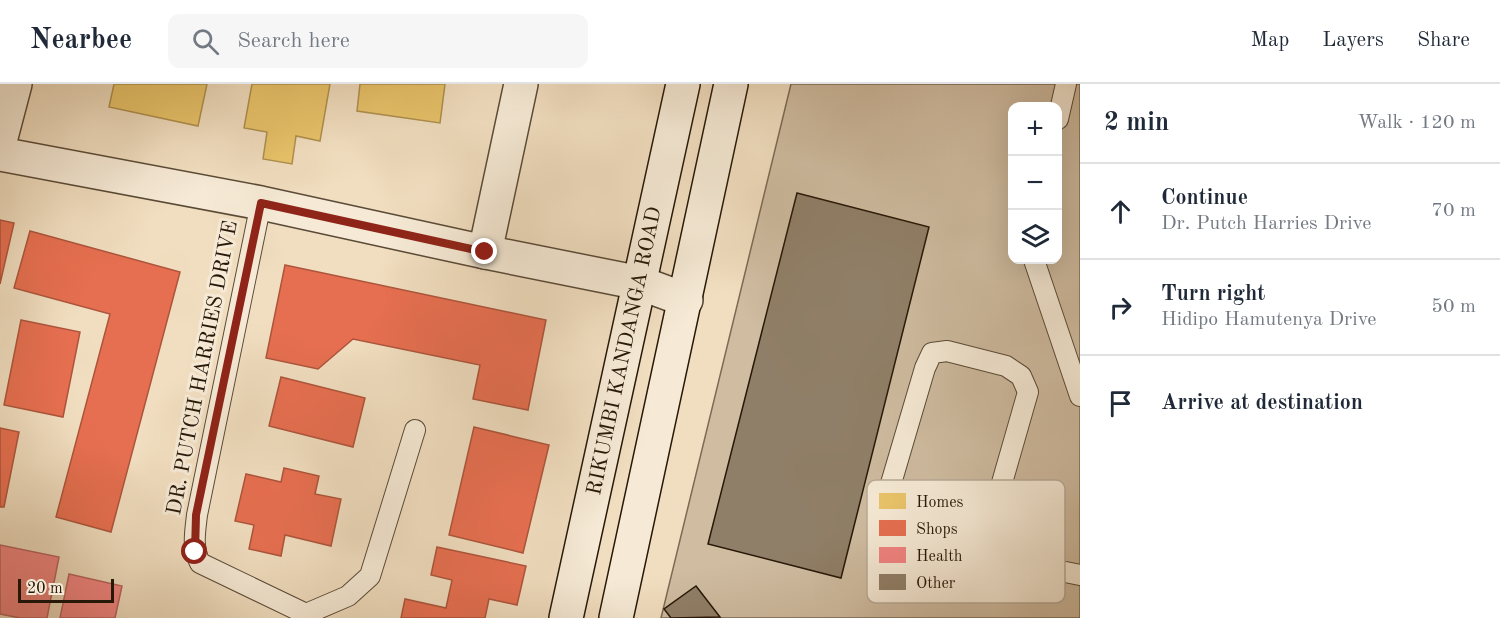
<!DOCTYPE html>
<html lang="en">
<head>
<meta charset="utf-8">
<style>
  :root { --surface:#fff; --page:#f6f6f7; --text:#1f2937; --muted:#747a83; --line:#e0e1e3 }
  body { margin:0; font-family:"Old Standard TT",serif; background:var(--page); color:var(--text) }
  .controls { position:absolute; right:18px; top:18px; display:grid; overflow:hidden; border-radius:12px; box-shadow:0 6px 24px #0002 }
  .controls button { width:54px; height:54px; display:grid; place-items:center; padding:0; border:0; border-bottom:2px solid var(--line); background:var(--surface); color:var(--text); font:30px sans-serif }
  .scale { position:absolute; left:18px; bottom:15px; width:96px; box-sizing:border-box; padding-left:6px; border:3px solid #271808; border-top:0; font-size:16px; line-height:21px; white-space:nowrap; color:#271808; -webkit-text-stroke:4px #f6ead6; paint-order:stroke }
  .stop { position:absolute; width:18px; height:18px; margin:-14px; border:4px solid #8f2418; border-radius:50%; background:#fff }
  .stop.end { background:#8f2418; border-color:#fff; box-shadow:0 2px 6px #0008 }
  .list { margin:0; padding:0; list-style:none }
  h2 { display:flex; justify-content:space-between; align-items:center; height:78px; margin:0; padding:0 24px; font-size:26px }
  h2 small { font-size:20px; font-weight:400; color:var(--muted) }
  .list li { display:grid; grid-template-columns:39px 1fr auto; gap:18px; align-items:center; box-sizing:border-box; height:96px; padding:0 24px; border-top:2px solid var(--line) }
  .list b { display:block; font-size:22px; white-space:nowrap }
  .list p { margin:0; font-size:20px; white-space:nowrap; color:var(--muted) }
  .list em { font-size:20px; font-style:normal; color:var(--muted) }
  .icon { flex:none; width:33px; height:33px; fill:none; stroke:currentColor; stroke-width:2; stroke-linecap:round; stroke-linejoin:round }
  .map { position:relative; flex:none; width:1080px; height:534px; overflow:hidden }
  header { display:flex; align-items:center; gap:36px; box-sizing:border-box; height:84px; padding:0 30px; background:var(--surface); border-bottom:2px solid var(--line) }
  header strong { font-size:28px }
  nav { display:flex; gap:33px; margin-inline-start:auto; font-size:21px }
  .search { width:420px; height:54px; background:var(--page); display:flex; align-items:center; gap:15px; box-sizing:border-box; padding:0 21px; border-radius:12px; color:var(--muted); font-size:22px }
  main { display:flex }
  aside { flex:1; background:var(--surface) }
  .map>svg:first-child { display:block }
  .green { fill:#cfbca1; stroke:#7b6a54; stroke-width:1.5; fill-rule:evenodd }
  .homes { fill:#e9c46a; stroke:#af904d; stroke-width:1.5 }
  .shops { fill:#e76f51; stroke:#ad553b; stroke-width:1.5 }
  .health { fill:#f28482; stroke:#b5645d; stroke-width:1.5 }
  .building { fill:#907f68; stroke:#271808; stroke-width:1.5 }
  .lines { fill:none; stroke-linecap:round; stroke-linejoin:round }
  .lane-casing { stroke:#5a4a36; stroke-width:22 }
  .street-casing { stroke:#5a4a36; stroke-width:36 }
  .secondary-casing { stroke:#271808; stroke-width:36 }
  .lane { stroke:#f6ead6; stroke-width:20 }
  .street { stroke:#f6ead6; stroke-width:33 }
  .secondary { stroke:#f6ead6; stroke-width:33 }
  .route { stroke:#8f2418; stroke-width:8 }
  .labels { text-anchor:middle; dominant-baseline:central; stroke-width:6; stroke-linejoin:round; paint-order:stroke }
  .street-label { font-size:21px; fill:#271808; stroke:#f6ead6 }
  .key { fill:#f6ead6; stroke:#b8ab98; stroke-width:1.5 }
  .key-label { font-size:16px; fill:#271808 }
</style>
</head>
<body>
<header>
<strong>Nearbee</strong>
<div class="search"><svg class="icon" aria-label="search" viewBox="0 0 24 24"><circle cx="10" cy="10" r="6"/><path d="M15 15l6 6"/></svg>Search here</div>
<nav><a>Map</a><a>Layers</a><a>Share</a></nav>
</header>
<main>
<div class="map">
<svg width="1080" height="534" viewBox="0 0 1080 534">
  <rect width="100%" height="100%" fill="#f1dec0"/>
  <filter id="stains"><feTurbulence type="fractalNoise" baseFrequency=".00333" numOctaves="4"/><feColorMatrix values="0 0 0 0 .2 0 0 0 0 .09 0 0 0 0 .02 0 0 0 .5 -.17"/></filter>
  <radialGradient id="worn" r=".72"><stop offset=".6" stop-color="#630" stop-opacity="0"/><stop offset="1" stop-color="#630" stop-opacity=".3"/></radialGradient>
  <path class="green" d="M791 0H1080V534H661ZM1012 22H1058V176H1012Z"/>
  <g class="homes">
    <polygon points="114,0 207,0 198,42 109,23"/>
    <polygon points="252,0 330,0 320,57 296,52 292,80 263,75 267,48 244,44"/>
    <polygon points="360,0 445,0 440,39 357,27"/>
  </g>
  <g class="shops">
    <polygon points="0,136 14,139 0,200"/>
    <polygon points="30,147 180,188 111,448 56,433 110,230 14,204"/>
    <polygon points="285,181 546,236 528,326 473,315 480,281 353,255 318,285 266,274"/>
    <polygon points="21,236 80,248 63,333 4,321"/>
    <polygon points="281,293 365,314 353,363 269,342"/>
    <polygon points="474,343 549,361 523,469 449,451"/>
    <polygon points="0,344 19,348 4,423 0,423"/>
    <polygon points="284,384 319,392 315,410 341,415 331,462 285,451 281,472 249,465 254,441 235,437 246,390 281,398"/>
    <polygon points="437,463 526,482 517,521 489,515 485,534 401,534 405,515 446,524 452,496 431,491"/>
  </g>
  <g class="health">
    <polygon points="0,461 59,473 47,534 20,534 0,530"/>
    <polygon points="69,490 122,502 115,534 60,534"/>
  </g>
  <g class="building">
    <polygon points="797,109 929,143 841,494 708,460"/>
    <polygon points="696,502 720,533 671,534 664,525"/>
  </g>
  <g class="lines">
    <defs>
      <g id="lane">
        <polyline points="1058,35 1066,0"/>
        <path d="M261 119 197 431C195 449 192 463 200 479L306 530 305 534"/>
        <polyline points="1034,176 1080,312"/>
        <polyline points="981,472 1028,308 1021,292 1006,282 947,267 932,269 925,284 882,430 886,445 896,454 1080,491"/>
        <polyline points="306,530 348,512 370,492 415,346"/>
      </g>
      <g id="street">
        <polyline points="0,57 15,0"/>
        <polyline points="0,70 261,119 485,168 640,199 686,216"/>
        <polyline points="485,168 521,0"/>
      </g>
      <g id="secondary">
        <polyline points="566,534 683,0"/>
        <polyline points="616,534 731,0"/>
      </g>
    </defs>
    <use href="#lane" class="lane-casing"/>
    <use href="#street" class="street-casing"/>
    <use href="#secondary" class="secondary-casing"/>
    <use href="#lane" class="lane"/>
    <use href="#street" class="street"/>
    <use href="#secondary" class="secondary"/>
  </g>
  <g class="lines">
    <polyline class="route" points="195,468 196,431 261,119 485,168"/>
  </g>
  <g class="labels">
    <g class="street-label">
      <text transform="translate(625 267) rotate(-78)">RIKUMBI KANDANGA ROAD</text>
      <text transform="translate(203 284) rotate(-79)">DR. PUTCH HARRIES DRIVE</text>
    </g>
  </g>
  <rect x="867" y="396" width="198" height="123" rx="9" class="key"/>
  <rect x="879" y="409" width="27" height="16" fill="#e9c46a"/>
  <rect x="879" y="436" width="27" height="16" fill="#e76f51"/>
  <rect x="879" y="463" width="27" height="16" fill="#f28482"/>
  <rect x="879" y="490" width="27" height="16" fill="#907f68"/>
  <g class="key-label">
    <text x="916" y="423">Homes</text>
    <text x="916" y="450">Shops</text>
    <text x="916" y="477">Health</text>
    <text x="916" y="504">Other</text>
  </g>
  <rect width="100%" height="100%" filter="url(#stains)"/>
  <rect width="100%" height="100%" fill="url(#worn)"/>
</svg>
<div class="controls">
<button>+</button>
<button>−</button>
<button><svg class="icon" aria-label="layers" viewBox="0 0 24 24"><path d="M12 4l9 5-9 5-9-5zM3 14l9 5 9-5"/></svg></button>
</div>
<div class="scale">20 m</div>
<div class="stop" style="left:195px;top:468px"></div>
<div class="stop end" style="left:485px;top:168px"></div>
</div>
<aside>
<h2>2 min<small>Walk · 120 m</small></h2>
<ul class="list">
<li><svg class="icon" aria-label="ahead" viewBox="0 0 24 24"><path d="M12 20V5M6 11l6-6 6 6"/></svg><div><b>Continue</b><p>Dr. Putch Harries Drive</p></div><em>70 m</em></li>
<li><svg class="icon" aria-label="right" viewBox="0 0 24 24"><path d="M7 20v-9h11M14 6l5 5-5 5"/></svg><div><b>Turn right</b><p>Hidipo Hamutenya Drive</p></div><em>50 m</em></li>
<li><svg class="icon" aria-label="arrive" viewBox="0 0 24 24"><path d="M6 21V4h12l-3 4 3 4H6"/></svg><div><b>Arrive at destination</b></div></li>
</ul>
</aside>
</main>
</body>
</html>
